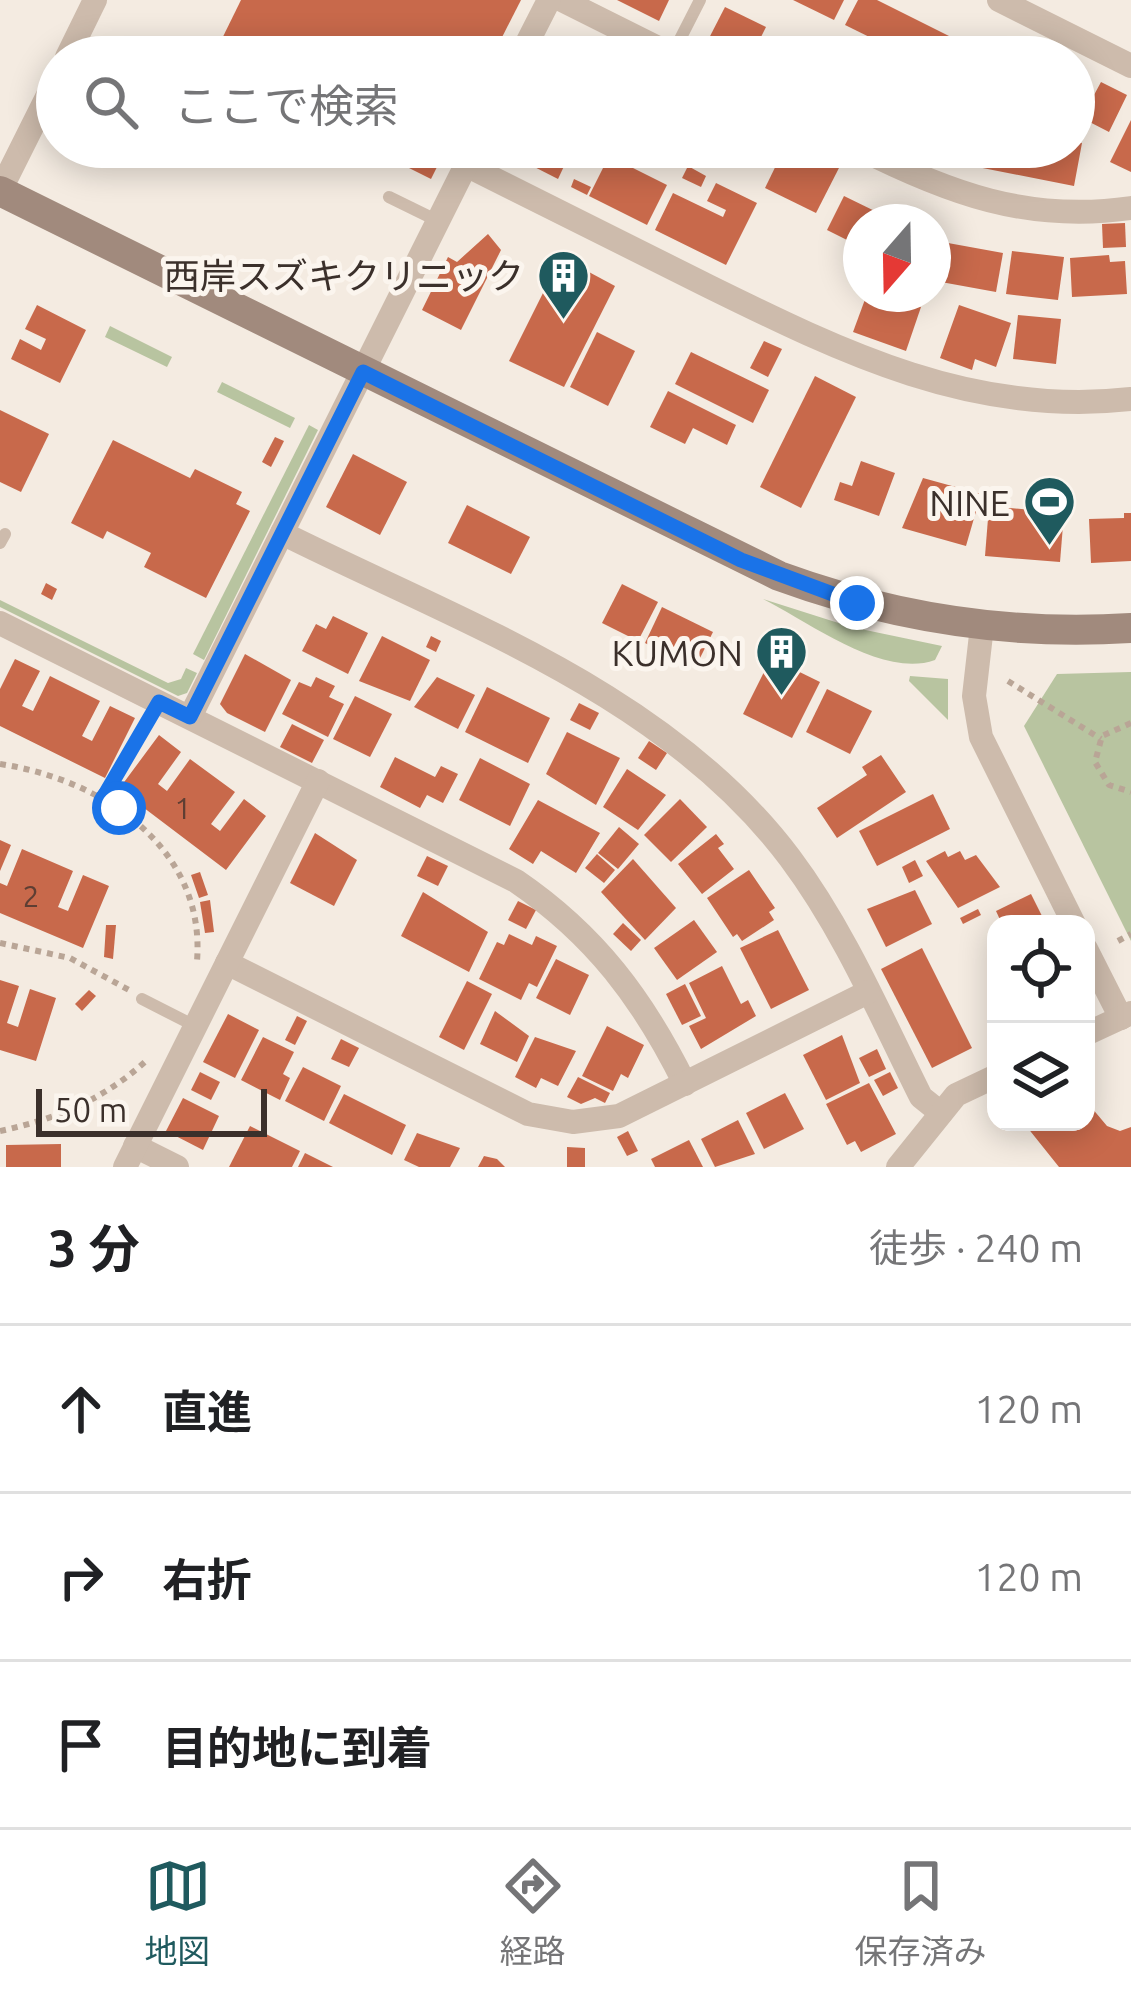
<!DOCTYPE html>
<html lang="ja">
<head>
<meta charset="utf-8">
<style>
  :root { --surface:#fff; --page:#f2f2f2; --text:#202124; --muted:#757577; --line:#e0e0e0; --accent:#1f5a5e }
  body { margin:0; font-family:Ubuntu,"Noto Sans JP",sans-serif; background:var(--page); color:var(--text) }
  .controls { position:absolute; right:36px; bottom:36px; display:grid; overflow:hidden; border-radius:24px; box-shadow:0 6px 30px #0003 }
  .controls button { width:108px; height:108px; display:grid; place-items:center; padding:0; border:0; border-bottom:3px solid var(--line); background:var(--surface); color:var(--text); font:60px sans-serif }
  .compass { position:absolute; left:843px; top:204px; width:108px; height:108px; border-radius:50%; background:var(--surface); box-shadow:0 6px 30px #0003; rotate:200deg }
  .scale { position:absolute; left:36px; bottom:30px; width:231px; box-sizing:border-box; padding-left:12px; border:6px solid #3b302b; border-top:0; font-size:33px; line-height:42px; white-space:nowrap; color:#3b302b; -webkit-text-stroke:9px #fbf5ee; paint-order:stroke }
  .stop { position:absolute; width:36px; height:36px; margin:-27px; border:9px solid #1a73e8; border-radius:50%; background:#fff }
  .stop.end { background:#1a73e8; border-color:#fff; box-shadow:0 3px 12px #0008 }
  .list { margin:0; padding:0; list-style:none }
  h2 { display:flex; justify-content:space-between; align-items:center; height:156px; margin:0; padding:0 48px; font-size:51px }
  h2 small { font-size:39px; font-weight:400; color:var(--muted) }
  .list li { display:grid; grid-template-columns:78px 1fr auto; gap:36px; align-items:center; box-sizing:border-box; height:168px; padding:0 48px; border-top:3px solid var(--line) }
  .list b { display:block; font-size:45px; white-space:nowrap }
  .list em { font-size:39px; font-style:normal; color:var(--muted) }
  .icon { flex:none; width:66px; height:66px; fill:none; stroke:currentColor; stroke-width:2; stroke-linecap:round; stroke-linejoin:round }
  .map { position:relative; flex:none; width:1131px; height:1167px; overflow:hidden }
  .search { position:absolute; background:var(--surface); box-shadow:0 6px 30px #0003; left:36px; right:36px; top:36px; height:132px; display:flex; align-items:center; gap:30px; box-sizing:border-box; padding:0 42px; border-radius:66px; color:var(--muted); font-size:45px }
  .sheet { height:660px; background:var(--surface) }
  nav { display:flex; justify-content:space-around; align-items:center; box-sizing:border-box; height:168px; border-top:3px solid var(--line); background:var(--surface); font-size:33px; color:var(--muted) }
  nav a { display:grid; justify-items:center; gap:6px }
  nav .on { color:var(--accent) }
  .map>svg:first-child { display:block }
  .green { fill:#b8c4a0 }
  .building { fill:#c8694b }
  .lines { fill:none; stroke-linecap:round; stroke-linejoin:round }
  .path { stroke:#b9a596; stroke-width:6; stroke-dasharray:6 6; stroke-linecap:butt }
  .lane { stroke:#cdbbac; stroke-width:12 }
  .street { stroke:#cdbbac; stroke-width:24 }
  .secondary { stroke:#a18a7d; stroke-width:30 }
  .route { stroke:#1a73e8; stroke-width:15 }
  .labels { text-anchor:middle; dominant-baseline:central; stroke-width:10; stroke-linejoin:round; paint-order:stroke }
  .number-label { font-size:30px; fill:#5e3e33 }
  .poi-label { font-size:36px; fill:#3b302b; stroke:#fbf5ee; text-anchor:end }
</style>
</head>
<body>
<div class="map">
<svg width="1131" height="1167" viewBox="0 0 1131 1167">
  <rect width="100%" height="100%" fill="#f4ebe1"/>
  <g class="green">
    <polygon points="110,326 172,357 167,367 105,337"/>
    <polygon points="222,382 295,418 290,428 217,392"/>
    <polygon points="309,425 318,430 204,660 193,654"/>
    <path d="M763 599 851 627 942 646 935 660C883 679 809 622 763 599Z"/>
    <polygon points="0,600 168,683 181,679 186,668 197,673 187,693 178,696 0,607"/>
    <polygon points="1131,672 1131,941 1024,726 1057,674"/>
    <polygon points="910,676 948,679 948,720 909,681"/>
  </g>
  <g class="building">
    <polygon points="241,0 521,0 492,57 213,57"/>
    <polygon points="617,0 669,0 659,21"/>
    <polygon points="793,0 844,0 834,20"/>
    <polygon points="858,0 877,0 969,46 963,57 910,57 845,25"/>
    <polygon points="725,7 766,27 751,57 731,57 706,44"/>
    <polygon points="1101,82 1127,95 1109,132 1076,115 1088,92 1094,95"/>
    <polygon points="1131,120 1131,172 1110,162"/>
    <polygon points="1074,142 1082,143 1074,186 937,159 940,147 1074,147"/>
    <polygon points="367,147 447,147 431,179"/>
    <polygon points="495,147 573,147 558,179"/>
    <polygon points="651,147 678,147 673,158"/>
    <polygon points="785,147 801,147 840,166 816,213 765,188"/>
    <polygon points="609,156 667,185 647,225 589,196"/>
    <polygon points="688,166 706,176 701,187 682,178"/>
    <polygon points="574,179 591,187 587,195 571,187"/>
    <polygon points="716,183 757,203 726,265 655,230 673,193 723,217 726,210 707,201"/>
    <polygon points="844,196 887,217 885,222 861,222 861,247 827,230"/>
    <polygon points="1125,223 1126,247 1103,248 1102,224"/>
    <polygon points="488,234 501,250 461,330 422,310 448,257 457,262"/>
    <polygon points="948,243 1003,253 996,292 941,282"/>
    <polygon points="1012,251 1064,257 1058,300 1006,294"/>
    <polygon points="1109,255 1110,262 1125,261 1127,294 1072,297 1070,258"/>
    <polygon points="561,257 615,286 564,387 509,361"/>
    <polygon points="867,294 894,294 921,307 906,351 853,332"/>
    <polygon points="37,305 86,330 60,383 11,359 20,339 41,350 46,339 25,329"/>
    <polygon points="959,305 1011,323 996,367 975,359 972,370 940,358"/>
    <polygon points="1018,315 1061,319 1056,364 1013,359"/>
    <polygon points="597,332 635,351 608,406 570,387"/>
    <polygon points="764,341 782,349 768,377 750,368"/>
    <polygon points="691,352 769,390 753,423 675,384"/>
    <polygon points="815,376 856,397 801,508 760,487"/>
    <polygon points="668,391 736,425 727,445 693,428 685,444 650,427"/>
    <polygon points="0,410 49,434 21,492 0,482"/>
    <polygon points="275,437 284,441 271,467 262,462"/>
    <polygon points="113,440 190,478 195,469 242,492 236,504 250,511 206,598 144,567 151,553 107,531 103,539 71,523"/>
    <polygon points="353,454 407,482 380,535 326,507"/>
    <polygon points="861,461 895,473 879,516 834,500 840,482 852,486"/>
    <polygon points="923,478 981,494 966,546 902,528"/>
    <polygon points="467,505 530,537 511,574 448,543"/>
    <polygon points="989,506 1064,513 1060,562 985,556"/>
    <polygon points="1124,513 1131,513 1131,561 1091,563 1089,519 1124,518"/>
    <polygon points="46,583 57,589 52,600 41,594"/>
    <polygon points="622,584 658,602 638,641 602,623"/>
    <polygon points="662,607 713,632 695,668 645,643"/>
    <polygon points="333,616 368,633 348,674 302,651 316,624 326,629"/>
    <polygon points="382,636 430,660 410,701 359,681"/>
    <polygon points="431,636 441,641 436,652 426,647"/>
    <polygon points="245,654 291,680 265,732 227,713 220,704"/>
    <polygon points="771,658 820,682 792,738 743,714"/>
    <polygon points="15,659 40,671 22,706 33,711 50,676 100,701 82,736 92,741 110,706 135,718 105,778 0,726 0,689"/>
    <polygon points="316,677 335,686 329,697 344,704 328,737 282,714 299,682 311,687"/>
    <polygon points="437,677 475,695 458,729 414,707"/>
    <polygon points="487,687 550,718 528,763 465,732"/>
    <polygon points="827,689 872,711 850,754 806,732"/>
    <polygon points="355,696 392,714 370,757 333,739"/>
    <polygon points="579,703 599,713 590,730 570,720"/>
    <polygon points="292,724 324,740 312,763 280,747"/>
    <polygon points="567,732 620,758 596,805 546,774"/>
    <polygon points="159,735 181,752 158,784 167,791 190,759 235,792 211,824 220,831 244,799 266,816 226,870 119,789"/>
    <polygon points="649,741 667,753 656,770 638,758"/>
    <polygon points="881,755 906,792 837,838 817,808 867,775 862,767"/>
    <polygon points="395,757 435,777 441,766 458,774 443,803 427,795 420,808 380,787"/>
    <polygon points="480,758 530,784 510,826 459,800"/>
    <polygon points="627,769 666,795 638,830 603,807"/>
    <polygon points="933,794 950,829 877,866 859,831"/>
    <polygon points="680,799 707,827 671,862 644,835"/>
    <polygon points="538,800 600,833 576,873 541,851 533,864 509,849"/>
    <polygon points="619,827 639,844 618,869 598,853"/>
    <polygon points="315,833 357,860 334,906 290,883"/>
    <polygon points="716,834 724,844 718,848 734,869 702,894 678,864"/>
    <polygon points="0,840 11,845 0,871"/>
    <polygon points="22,849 73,871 58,907 68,911 83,875 109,886 83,948 0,913 0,883 7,886"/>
    <polygon points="945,851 948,857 960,851 965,860 976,855 1000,887 958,908 926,861"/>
    <polygon points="597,854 615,870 604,883 585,868"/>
    <polygon points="427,856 448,866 438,886 417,876"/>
    <polygon points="633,859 676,908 645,940 601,892"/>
    <polygon points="915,860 923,876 909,883 902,867"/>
    <polygon points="749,870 775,908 769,912 774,920 742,941 737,934 733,937 707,898"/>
    <polygon points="200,872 208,895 199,898 191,875"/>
    <polygon points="915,890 932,924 886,947 867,909"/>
    <polygon points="423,892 488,932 469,972 401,936"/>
    <polygon points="1031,894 1046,924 1002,924 996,911"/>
    <polygon points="210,900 214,932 205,933 200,902"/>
    <polygon points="518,901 536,910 526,929 508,920"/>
    <polygon points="978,909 981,915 963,924 960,918"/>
    <polygon points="694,920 717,952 677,980 654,948"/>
    <polygon points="623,923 641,940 631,951 613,934"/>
    <polygon points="106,925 116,925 113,959 104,957"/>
    <polygon points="778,930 809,990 771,1009 740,948"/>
    <polygon points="509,934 532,945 536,936 557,946 537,987 529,983 521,1000 479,979 497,942 504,945"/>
    <polygon points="922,948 972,1048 932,1068 881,969"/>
    <polygon points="556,959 589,975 570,1015 536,998"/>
    <polygon points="722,966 741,1004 748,1000 756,1016 701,1049 689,1026 706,1018 689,983"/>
    <polygon points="0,980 19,986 7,1023 18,1027 30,989 56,998 36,1061 0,1050"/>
    <polygon points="467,981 492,994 464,1050 439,1037"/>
    <polygon points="685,984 701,1016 682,1025 666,994"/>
    <polygon points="89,990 96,996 82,1011 75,1004"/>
    <polygon points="495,1011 529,1036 517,1062 480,1044"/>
    <polygon points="228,1014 259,1030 235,1078 203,1062"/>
    <polygon points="297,1016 307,1021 295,1045 285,1040"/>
    <polygon points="607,1026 644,1045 628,1078 621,1074 613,1091 582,1076"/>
    <polygon points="842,1035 860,1083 826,1100 803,1055"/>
    <polygon points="263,1037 294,1052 283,1074 290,1078 280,1100 241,1080"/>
    <polygon points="535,1037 576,1051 558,1086 541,1078 536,1088 515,1077"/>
    <polygon points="341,1039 359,1048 349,1067 331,1059"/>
    <polygon points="877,1049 886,1069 869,1077 859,1058"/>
    <polygon points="303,1067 341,1086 324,1121 285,1101"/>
    <polygon points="200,1072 220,1082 211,1100 191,1090"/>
    <polygon points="890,1072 898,1088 883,1096 874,1080"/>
    <polygon points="578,1077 610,1093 605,1103 595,1098 581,1104 567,1097"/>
    <polygon points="869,1083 896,1134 861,1152 855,1141 847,1145 826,1104"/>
    <polygon points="785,1093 804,1129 764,1149 746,1113"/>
    <polygon points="344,1094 406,1125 392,1155 329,1123"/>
    <polygon points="183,1098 219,1116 203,1150 166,1131"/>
    <polygon points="1086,1101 1107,1126 1120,1131 1131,1127 1131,1167 1059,1167 1023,1122 1086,1122"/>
    <polygon points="738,1120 755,1154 715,1167 701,1139"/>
    <polygon points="250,1126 300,1151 292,1167 229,1167"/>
    <polygon points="628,1131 638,1151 627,1156 617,1137"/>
    <polygon points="417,1133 460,1148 450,1167 419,1167 404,1160"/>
    <polygon points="689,1140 703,1167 655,1167 651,1159"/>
    <polygon points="61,1144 61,1167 6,1167 6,1145"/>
    <polygon points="567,1147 585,1148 585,1167 567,1167"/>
    <polygon points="305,1153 333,1167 298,1167"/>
    <polygon points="484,1156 497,1159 505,1167 478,1167"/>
  </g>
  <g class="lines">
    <g class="path">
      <polyline points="1008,681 1101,739"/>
      <polyline points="1131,723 1102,736 1095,762 1109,785 1131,792"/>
      <path d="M0 764C101 779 206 847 197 961"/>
      <polyline points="103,798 147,724"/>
      <polyline points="1118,941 1131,934"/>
      <polyline points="0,943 70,958 129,990"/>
      <path d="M0 1131C56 1119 103 1100 146 1061"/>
    </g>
    <g class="lane">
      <polyline points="71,48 89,57"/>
      <polyline points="672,55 700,0"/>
      <polyline points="389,197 438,221"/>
      <polyline points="0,543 5,534"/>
      <polyline points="142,999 195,1026"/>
    </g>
    <g class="street">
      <polyline points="562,0 676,57"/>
      <polyline points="999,0 1131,66"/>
      <polyline points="67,57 95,0"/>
      <polyline points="520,57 549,0"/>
      <path d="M857 147C948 193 1028 223 1131 208"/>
      <path d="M466 165C545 205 625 244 704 284 842 352 973 417 1131 399"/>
      <polyline points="0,191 57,77"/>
      <path d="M282 533C460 622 667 694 790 858 844 930 881 1017 921 1097L941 1113"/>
      <path d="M0 623 516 881C595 935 643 999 685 1084"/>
      <polyline points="982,626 974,696 981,737 1074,924"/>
      <polyline points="190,717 475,147"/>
      <polyline points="1086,949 1121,1018"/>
      <polyline points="227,963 528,1114 573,1122 619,1116 868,992"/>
      <polyline points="1086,1034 1131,1013"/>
      <polyline points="135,1146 177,1167"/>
      <polyline points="125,1167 318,781"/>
      <polyline points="898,1167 956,1095 996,1076"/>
    </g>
    <path class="secondary" d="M0 191 779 576C894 618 1009 636 1131 628"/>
  </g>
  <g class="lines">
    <polyline class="route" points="119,808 103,798 159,702 190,717 363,372 741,560 857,603"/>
  </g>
  <defs>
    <symbol id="building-pin" viewBox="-11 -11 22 30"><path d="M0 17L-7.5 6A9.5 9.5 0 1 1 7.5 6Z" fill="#1f5a5e" stroke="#fbf5ee"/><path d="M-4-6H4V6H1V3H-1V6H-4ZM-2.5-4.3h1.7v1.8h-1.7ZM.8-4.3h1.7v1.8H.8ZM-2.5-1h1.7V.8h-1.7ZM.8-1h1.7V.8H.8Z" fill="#fff"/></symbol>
    <symbol id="stadium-pin" viewBox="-11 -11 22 30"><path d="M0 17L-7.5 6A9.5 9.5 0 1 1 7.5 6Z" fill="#1f5a5e" stroke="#fbf5ee"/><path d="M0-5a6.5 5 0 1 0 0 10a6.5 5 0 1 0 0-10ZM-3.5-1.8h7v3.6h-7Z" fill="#fff"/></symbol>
  </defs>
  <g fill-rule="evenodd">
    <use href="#building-pin" x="534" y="246" width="59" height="81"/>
    <use href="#stadium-pin" x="1020" y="472" width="59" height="81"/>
    <use href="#building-pin" x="752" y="622" width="59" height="81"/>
  </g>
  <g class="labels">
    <g class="number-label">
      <text x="183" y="808">1</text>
      <text x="31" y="896">2</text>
    </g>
    <g class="poi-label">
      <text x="524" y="275">西岸スズキクリニック</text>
      <text x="1010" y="502">NINE</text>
      <text x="743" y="652">KUMON</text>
    </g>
  </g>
</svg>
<div class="controls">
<button><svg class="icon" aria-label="locate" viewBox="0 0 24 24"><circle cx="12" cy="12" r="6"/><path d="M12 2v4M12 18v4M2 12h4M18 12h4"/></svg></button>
<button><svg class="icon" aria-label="layers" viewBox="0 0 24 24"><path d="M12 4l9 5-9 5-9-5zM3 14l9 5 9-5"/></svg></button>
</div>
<svg class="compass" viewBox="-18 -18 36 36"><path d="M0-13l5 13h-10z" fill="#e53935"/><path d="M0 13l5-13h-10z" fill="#757577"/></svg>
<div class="scale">50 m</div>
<div class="stop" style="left:119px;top:808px"></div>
<div class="stop end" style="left:857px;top:603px"></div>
<div class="search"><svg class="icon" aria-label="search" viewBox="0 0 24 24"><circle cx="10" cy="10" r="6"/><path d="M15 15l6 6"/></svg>ここで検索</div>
</div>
<section class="sheet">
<h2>3 分<small>徒歩 · 240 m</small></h2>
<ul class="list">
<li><svg class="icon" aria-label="ahead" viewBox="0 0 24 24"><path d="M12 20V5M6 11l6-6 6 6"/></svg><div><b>直進</b></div><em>120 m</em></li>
<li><svg class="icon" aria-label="right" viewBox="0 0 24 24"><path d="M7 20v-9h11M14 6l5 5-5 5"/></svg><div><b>右折</b></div><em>120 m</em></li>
<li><svg class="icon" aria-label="arrive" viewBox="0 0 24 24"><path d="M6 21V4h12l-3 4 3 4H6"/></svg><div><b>目的地に到着</b></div></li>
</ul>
</section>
<nav>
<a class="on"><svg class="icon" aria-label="map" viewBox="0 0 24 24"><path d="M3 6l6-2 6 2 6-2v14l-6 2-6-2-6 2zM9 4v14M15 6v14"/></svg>地図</a>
<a><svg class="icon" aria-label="directions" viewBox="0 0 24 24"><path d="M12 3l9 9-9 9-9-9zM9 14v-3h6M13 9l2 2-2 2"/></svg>経路</a>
<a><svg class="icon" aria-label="saved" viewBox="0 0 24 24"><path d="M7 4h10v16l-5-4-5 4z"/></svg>保存済み</a>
</nav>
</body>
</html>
